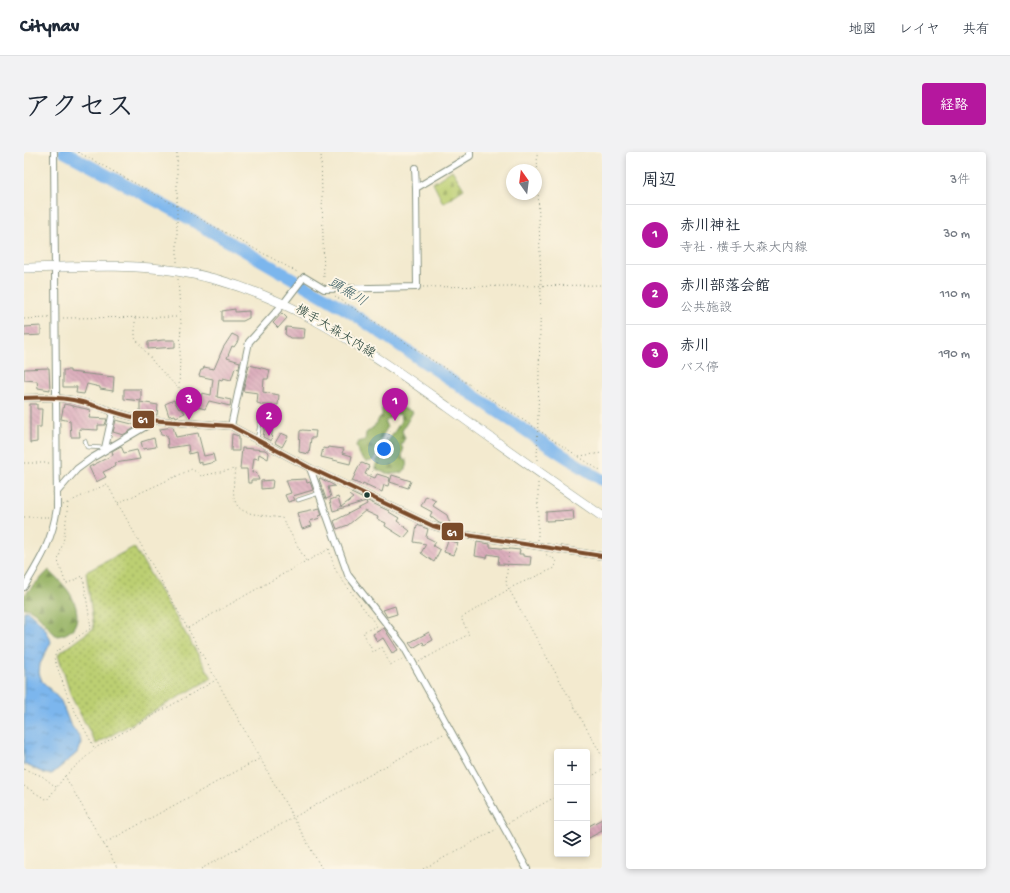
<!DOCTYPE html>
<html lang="ja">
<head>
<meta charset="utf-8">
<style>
  :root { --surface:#fff; --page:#f2f2f3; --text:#1f2937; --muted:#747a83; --line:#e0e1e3; --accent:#b5179e }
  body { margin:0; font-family:"Gochi Hand","Klee One",sans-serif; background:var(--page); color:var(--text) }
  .controls { position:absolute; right:12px; bottom:12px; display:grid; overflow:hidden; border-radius:4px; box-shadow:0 2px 6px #0003 }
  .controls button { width:36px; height:36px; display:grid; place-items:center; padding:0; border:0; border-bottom:1px solid var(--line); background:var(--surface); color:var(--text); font:20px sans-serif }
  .compass { position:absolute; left:482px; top:12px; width:36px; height:36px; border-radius:50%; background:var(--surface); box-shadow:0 2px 6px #0003; rotate:346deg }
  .you { position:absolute; left:360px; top:297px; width:14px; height:14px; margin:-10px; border:3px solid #fff; border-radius:50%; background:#1a73e8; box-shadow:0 0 0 6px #1a73e833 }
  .badge { display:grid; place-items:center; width:26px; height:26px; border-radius:50%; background:var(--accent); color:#fff; font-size:13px; font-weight:700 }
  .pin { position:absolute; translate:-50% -33px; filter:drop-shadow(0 1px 2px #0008) }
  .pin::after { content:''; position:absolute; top:21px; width:14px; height:12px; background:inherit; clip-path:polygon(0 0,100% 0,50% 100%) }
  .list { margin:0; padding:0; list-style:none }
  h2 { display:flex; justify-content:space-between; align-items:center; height:52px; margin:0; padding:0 16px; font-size:17px }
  h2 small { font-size:13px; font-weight:400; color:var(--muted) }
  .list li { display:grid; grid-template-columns:26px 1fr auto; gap:12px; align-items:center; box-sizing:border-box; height:60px; padding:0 16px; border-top:1px solid var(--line) }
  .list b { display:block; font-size:15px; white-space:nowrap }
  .list p { margin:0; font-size:13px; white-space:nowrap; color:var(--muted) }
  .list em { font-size:13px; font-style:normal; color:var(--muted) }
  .icon { flex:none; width:22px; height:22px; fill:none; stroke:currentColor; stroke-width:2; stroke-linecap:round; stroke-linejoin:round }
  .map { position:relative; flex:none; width:578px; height:717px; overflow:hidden; border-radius:4px }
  header { display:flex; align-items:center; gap:24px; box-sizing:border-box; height:56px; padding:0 20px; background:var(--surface); border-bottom:1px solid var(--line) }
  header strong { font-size:19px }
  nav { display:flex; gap:22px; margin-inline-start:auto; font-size:14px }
  .intro { display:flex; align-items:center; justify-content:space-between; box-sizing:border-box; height:96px; padding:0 24px }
  h1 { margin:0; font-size:28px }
  .button { padding:10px 18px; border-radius:4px; background:var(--accent); color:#fff; font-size:14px; font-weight:700 }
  main { display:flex; gap:24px; padding:0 24px }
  aside { flex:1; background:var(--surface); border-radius:4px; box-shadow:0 2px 6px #0003 }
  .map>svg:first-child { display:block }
  .grass { fill:url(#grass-dots); stroke:#6e8653 }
  .forest { fill:url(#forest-firs); stroke:#5a784c }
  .cemetery { fill:url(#cemetery-stones); stroke:#6e8653 }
  .water { fill:url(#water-ripples); stroke:#4e7a90 }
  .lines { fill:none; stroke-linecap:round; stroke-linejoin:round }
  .river { stroke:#7cb6ed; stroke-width:12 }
  .building { fill:url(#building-back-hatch) }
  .service-casing { stroke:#899482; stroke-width:4.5 }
  .minor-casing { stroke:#899482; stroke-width:8 }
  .tertiary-casing { stroke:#899482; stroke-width:8 }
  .primary-casing { stroke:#899482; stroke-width:10 }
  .path { stroke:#899482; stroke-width:1; stroke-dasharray:1 3; stroke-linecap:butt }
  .service { stroke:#fff; stroke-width:3 }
  .minor { stroke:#fff; stroke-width:6 }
  .tertiary { stroke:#fff; stroke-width:7 }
  .primary { stroke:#fff; stroke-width:9 }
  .bus-1-casing { stroke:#fcf5e5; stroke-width:7 }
  .bus-1 { stroke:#7a4b2a; stroke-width:4 }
  .bus-dot { fill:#1f3d34; stroke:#fcf5e5; stroke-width:1.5 }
  .labels { text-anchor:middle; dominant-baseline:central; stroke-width:4; stroke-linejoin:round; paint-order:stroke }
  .street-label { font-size:13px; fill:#1f3d34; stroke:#fcf5e5 }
  .water-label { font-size:14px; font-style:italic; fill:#365b62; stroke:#fcf5e5 }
  .line-badge { stroke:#fcf5e5; stroke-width:1.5 }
  .badge-label { font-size:11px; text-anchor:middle; font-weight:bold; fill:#fff }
</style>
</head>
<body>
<header>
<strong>Citynav</strong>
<nav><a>地図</a><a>レイヤ</a><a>共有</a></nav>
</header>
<div class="intro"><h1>アクセス</h1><a class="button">経路</a></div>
<main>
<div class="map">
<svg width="578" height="717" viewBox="0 0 578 717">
  <defs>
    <pattern id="grass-dots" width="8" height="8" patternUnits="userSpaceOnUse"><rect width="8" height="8" fill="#bccf72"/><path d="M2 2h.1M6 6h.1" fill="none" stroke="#98a95e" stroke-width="1.8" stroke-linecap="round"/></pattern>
    <pattern id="forest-firs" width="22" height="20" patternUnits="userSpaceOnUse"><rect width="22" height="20" fill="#95b264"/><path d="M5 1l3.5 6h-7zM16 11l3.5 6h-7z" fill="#799253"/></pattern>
    <pattern id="cemetery-stones" width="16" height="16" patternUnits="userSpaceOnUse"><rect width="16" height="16" fill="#bccf72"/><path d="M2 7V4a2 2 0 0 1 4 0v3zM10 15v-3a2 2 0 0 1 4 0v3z" fill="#98a95e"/></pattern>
    <pattern id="water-ripples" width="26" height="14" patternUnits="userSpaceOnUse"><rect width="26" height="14" fill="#7cb6ed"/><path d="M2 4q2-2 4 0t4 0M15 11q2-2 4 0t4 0" fill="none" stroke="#6595c1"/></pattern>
    <pattern id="building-back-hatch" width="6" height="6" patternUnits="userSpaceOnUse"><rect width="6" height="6" fill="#daa9ba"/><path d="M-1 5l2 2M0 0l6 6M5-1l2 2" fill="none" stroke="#b08b98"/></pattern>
  </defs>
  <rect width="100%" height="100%" fill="#fcf5e5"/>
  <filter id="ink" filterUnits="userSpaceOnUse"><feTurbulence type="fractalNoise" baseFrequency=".025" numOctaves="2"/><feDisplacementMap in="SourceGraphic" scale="8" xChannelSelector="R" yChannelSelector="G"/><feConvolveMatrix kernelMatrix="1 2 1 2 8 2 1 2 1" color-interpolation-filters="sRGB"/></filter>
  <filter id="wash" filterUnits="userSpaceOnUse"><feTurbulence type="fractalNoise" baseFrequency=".012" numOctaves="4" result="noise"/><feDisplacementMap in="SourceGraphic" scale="16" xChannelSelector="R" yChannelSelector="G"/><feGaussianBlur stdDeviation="0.9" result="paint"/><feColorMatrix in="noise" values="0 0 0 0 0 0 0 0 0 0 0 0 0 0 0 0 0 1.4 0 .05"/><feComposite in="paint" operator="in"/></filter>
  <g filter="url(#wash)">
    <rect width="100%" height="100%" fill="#f3eacf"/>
    <polygon class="grass" points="110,395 188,526 72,592 47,544 34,502 70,476 62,420"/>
    <g class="forest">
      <path d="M363 251H373L376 255 389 260 378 279 381 286 377 293 379 297 378 306 383 308C387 326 360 324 351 316L353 308 362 296 360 293C367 287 372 277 377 269L376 262H371L361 270 363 276C361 280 358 283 357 288 354 298 356 309 342 310L335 303 332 293 334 290 341 288 342 281 353 272 354 267 358 263V256Z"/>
      <path d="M25 418C31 424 37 430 42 436 56 453 60 481 33 484 23 477 13 456 0 456V443Z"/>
    </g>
    <polygon class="cemetery" points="428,18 440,37 419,51 409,31"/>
    <path class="water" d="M0 459H4C13 467 24 477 27 490L16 512 15 521 18 529 37 549 46 572 56 585 57 591 53 601 28 622H22L0 612Z"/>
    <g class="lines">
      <polyline class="river" points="40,0 162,65 323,158 523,293 578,328"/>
    </g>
    <g id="blocks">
      <g class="building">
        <polygon points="211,157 211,160 225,159 225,166 219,169 198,169 198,159"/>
        <polygon points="258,161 263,166 254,176 249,171"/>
        <polygon points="17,174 17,183 0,184 0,175"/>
        <polygon points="262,175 281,177 280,186 266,186 261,182"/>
        <polygon points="208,182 214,185 214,189 210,195 208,194 203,206 216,210 215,217 211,216 207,228 199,226 198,228 195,227 193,245 207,248 206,254 185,249 181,257 174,255 178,241 187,243 189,227 175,224 177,218 179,218 180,215 190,217 199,196"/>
        <polygon points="139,188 151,188 151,195 124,197 124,190"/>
        <polygon points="225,213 246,218 244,227 240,227 239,240 255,243 254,253 237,253 237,252 233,251 234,241 219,239"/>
        <polygon points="25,216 26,238 14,236 13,229 0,228 0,217"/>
        <polygon points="39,218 46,218 46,220 90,225 89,239 76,237 76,235 63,232 60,242 52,241 53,235 39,235"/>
        <polygon points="100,237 117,237 117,249 100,247"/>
        <polygon points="150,248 155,257 157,256 161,261 152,265 151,263 145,264 141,252"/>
        <polygon points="116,250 134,253 133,263 116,259"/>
        <polygon points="6,252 13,252 13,257 18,257 17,275 13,275 13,290 6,291"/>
        <polygon points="40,252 67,258 65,266 83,267 81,273 74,273 74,278 55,277 56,285 47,285 46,269 37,267"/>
        <polygon points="92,268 112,273 112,275 99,283 89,280"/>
        <polygon points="241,273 249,274 247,289 239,285"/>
        <polygon points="149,275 152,285 174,281 180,304 189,302 191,310 178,313 178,310 174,311 172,300 165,302 164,293 144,296 143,284 137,283 136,277"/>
        <polygon points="278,278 292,279 291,286 287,286 285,302 275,300 276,279"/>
        <polygon points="257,281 264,284 258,295 251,291"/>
        <polygon points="208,282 215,284 215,299 207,299"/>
        <polygon points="130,286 132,295 119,297 117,290"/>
        <polygon points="97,294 100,301 113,298 116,307 91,311 92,314 79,320 82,325 72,330 65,315 89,303 88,299"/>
        <polygon points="304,295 320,297 318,301 328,304 326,312 297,305 299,296 303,297"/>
        <polygon points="218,296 241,298 245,301 244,307 235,302 234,307 230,306 228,321 232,320 235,328 227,328 227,331 224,331 223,317 216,317"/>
        <polygon points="338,311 345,314 341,322 351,326 353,322 366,326 364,334 360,333 358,340 339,331 338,333 328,329 336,312"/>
        <polygon points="368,323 387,329 384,336 366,330"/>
        <polygon points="296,326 311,334 304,335 307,345 302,347 295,327"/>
        <polygon points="282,327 283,331 286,330 289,338 269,344 271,348 264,350 261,343 267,341 262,328"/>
        <polygon points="249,328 248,336 237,337 237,329"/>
        <polygon points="327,341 365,359 365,360 375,366 373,369 386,379 380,386 361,374 362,371 353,367 354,365 341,359 324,373 313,377 310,369 343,352 342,349 309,359 306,348 314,345 317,355 329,346 325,343"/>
        <polygon points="402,344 412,349 409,354 423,363 426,372 425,374 415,371 406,364 408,360 397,354"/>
        <polygon points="296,356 298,363 295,364 296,366 286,369 288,374 278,377 273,361"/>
        <polygon points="549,358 550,368 522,369 522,360"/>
        <polygon points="393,373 404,377 402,385 412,390 409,394 416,398 410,410 397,401 402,392 390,390"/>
        <polygon points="424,388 434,391 429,403 420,400"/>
        <polygon points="453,390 466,392 466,395 496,398 495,402 499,402 499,404 507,405 506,413 474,412 475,404 464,402 463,406 451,404"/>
        <polygon points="371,454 373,462 363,465 359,458"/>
        <polygon points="360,476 374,498 368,501 359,486 353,490 349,482"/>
        <polygon points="405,480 409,488 400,493 399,490 389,496 385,491"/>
        <polygon points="578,667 578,679 563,687 563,675"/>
      </g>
    </g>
  </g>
  <g filter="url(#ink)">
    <use href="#blocks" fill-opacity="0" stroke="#899482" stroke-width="1"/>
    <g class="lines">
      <defs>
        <g id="service">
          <polyline points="233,288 238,261"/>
          <polyline points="61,289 63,295 81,296"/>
          <polyline points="274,348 295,341"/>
        </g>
        <g id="minor">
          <polyline points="391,16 392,36"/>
          <polyline points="207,274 225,190 260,151 280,125 300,137 393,135 392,36 446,4 446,0"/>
          <polyline points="81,296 89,260"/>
          <polyline points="286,316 324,423 379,493 503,717"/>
          <polyline points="33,340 53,317 68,306 124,273 124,268"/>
          <path d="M0 435C17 407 28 389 33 356L30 0"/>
        </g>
        <path id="tertiary" d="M0 246C20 245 39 245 58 250 81 256 101 265 124 268L207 274 286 316 409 374 436 382 578 404"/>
        <path id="primary" d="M0 116C50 115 103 111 153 119 257 135 340 196 424 255 475 292 526 328 578 364"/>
      </defs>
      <use href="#service" class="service-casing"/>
      <use href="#minor" class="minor-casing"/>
      <use href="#tertiary" class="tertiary-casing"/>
      <use href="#primary" class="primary-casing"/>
      <g class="path">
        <polyline points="54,0 275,121"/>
        <polyline points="297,0 300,128"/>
        <polyline points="153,110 153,0"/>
        <polyline points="154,127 157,172 155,236 166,254 167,264"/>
        <polyline points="399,135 578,133"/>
        <polyline points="311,144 578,320"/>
        <polyline points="39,166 155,165"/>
        <polyline points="111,166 111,186 131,212 154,236"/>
        <polyline points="0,167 25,166"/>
        <polyline points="555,304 578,301"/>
        <polyline points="513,308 517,134 513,0"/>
        <polyline points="0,311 25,311"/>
        <polyline points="342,334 368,276"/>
        <polyline points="44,351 40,386 34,409 42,432 59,424 67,476 33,499 30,506 45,548 71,597"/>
        <path d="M94 351 168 317 177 324 211 317C205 364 216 360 258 366L282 409 164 476"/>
        <polyline points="39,353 83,332 298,717"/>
        <polyline points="0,365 25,365"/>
        <polyline points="514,388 514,329"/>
        <polyline points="305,397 310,415 315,424 353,474 339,480 349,500 358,495 366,513 379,507"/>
        <polyline points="485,397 482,432 578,604"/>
        <polyline points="283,409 305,397"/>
        <polyline points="395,510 445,482 437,466 490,434 531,416 532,408 521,402"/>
        <polyline points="0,617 18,624 32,635"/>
        <polyline points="41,624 73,595 192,528"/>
        <polyline points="563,627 578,618"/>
        <polyline points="0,634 23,648 41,624 94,717"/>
        <polyline points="484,671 533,644"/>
        <polyline points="79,692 235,607"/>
        <polyline points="177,717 421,581"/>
        <polyline points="399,717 473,677"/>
      </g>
      <use href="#service" class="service"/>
      <use href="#minor" class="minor"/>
      <use href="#tertiary" class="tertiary"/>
      <use href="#primary" class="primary"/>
      <defs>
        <path id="bus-1" d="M0 246C20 245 39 245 58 250 81 256 101 265 124 268L207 274 286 316 409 374 436 382 578 404"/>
      </defs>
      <use href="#bus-1" class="bus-1-casing"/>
      <use href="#bus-1" class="bus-1"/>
    </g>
  </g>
  <circle class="bus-dot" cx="343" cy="343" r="3.5"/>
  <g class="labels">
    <g class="street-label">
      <text transform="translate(311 180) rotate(31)">横手大森大内線</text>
    </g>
    <g class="water-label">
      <text transform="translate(323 141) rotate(31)">頭無川</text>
    </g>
  </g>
  <g class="line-badge">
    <rect x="108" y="258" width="23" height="19" rx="4" fill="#7a4b2a"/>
    <rect x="417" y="370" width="23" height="19" rx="4" fill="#7a4b2a"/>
  </g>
  <g class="badge-label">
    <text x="119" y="271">61</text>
    <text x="428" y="384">61</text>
  </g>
</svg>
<div class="controls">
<button>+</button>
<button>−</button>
<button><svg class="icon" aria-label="layers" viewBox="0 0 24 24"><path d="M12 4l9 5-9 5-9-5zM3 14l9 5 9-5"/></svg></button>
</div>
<svg class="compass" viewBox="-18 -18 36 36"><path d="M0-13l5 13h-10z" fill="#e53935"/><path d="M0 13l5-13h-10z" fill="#747a83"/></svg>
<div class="you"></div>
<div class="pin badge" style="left:371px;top:269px">1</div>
<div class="pin badge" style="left:245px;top:284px">2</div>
<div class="pin badge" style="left:165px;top:268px">3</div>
</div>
<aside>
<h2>周辺<small>3件</small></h2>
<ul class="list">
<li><span class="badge">1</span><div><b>赤川神社</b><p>寺社 · 横手大森大内線</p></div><em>30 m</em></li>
<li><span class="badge">2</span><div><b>赤川部落会館</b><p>公共施設</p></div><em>110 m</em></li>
<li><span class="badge">3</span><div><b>赤川</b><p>バス停</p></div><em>190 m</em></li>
</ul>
</aside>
</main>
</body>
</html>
